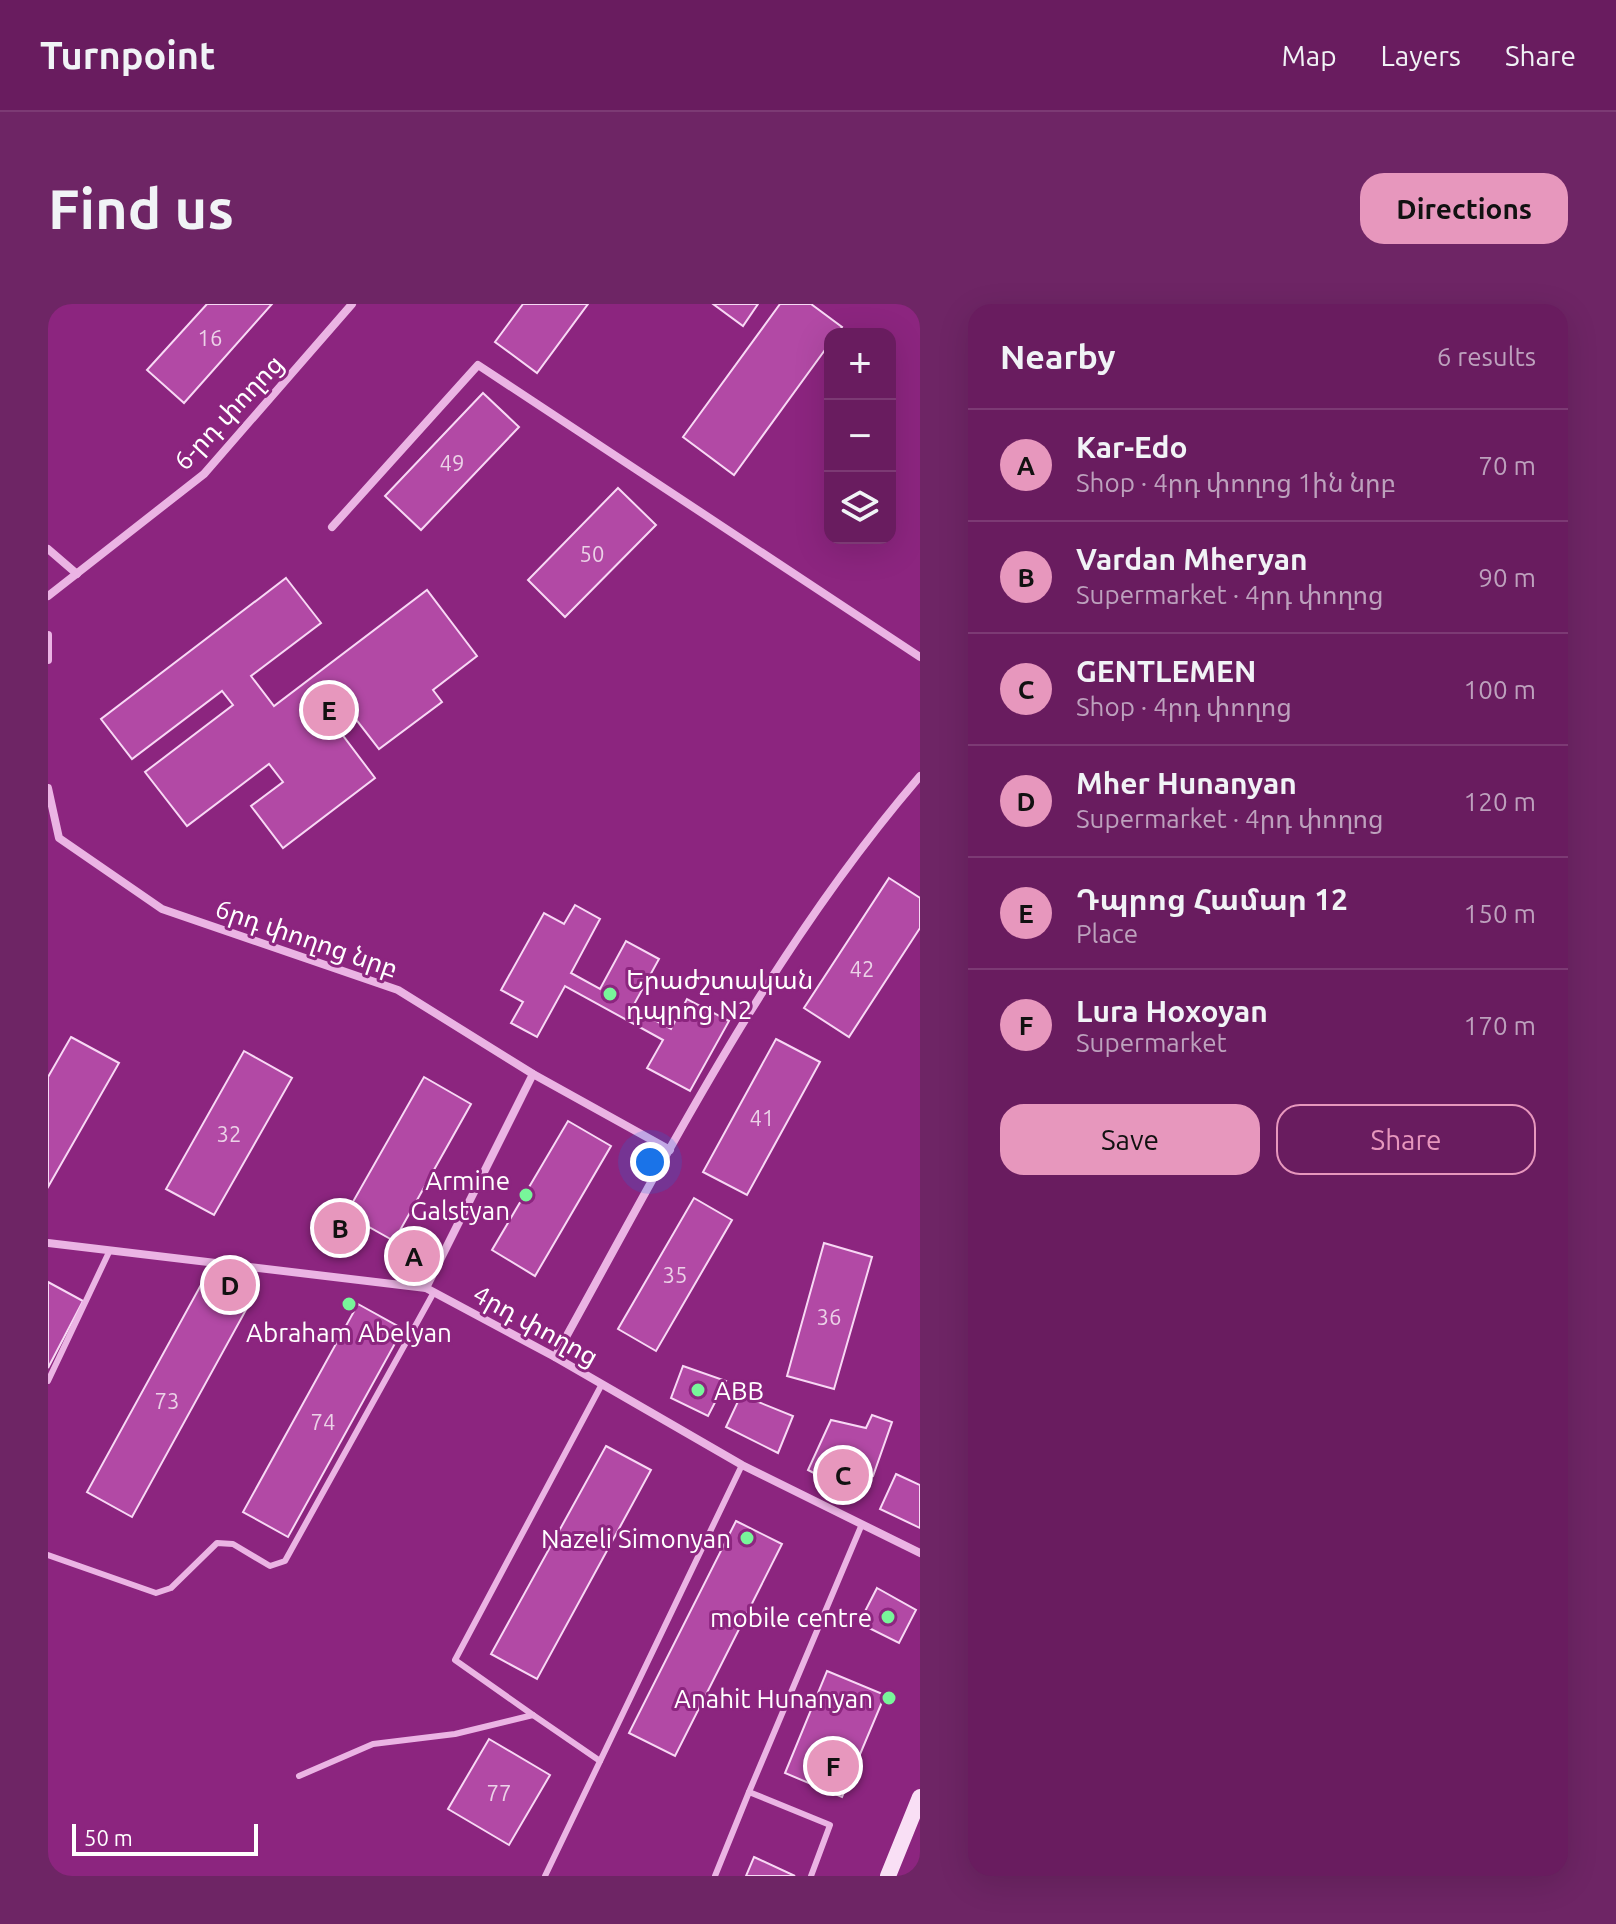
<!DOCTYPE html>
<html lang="en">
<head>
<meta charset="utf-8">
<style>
  :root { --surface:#691c5f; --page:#6e2565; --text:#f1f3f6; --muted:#bda1bd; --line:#7c3a74; --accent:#e797bd }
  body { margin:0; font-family:Ubuntu,"Noto Sans Armenian",sans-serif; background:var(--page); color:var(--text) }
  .controls { position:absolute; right:24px; top:24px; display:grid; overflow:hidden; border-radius:16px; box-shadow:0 8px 32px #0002 }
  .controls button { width:72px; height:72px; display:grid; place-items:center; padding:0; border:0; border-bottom:2px solid var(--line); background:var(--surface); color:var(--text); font:40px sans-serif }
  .scale { position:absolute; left:24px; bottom:20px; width:186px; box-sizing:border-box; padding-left:8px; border:4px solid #fff; border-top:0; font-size:22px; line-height:28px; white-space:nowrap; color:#fff; -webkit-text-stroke:6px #8c257f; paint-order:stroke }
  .you { position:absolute; left:602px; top:858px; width:28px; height:28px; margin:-20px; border:6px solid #fff; border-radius:50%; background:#1a73e8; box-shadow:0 0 0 12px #1a73e833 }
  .badge { display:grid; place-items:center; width:52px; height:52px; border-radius:50%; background:var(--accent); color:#111; font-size:26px; font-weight:700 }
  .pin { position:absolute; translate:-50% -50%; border:4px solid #fff; box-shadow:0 2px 8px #0006 }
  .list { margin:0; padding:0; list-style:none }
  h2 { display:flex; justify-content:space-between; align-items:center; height:104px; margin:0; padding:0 32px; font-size:34px }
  h2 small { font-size:26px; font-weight:400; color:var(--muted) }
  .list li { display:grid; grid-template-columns:52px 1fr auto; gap:24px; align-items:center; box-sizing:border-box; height:112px; padding:0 32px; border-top:2px solid var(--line) }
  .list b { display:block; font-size:30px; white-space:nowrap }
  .list p { margin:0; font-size:26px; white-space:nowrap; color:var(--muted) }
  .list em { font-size:26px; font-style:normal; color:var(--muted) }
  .actions { display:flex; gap:16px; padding:24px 32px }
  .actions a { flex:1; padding:18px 0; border:2px solid var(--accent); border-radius:24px; text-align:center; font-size:28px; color:var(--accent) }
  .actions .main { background:var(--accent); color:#111 }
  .icon { flex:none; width:44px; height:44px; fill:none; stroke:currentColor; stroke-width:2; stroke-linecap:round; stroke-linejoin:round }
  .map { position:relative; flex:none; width:872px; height:1572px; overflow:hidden; border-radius:24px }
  header { display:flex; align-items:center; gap:48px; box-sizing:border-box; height:112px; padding:0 40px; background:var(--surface); border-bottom:2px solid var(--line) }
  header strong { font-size:38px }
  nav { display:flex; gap:44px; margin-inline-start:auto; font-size:28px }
  .intro { display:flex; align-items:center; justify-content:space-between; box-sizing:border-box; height:192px; padding:0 48px }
  h1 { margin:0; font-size:56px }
  .button { padding:20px 36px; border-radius:24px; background:var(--accent); color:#111; font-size:28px; font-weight:700 }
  main { display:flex; gap:48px; padding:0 48px }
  aside { flex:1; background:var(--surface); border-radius:24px; box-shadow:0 8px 32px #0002 }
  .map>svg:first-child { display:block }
  .building { fill:#b249a5; stroke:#f8d8f5; stroke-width:2 }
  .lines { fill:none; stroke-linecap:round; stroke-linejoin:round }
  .lane { stroke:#ebb4e4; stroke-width:6 }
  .street { stroke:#ebb4e4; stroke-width:8 }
  .secondary { stroke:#f9dff5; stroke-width:16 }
  .poi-dot { fill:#78f59a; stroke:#8c257f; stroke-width:3 }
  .labels { text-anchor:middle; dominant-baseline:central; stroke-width:6; stroke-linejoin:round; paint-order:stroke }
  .number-label { font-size:22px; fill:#ecd2e8 }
  .street-label { font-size:26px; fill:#fff; stroke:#8c257f }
  .poi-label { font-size:26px; fill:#fff; stroke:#8c257f; text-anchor:end }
</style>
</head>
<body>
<header>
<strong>Turnpoint</strong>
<nav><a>Map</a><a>Layers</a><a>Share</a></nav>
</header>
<div class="intro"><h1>Find us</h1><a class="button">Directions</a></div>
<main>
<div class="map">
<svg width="872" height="1572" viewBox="0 0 872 1572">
  <rect width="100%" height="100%" fill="#8c257f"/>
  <g class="building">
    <polygon points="159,0 224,0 136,99 99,66"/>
    <polygon points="475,0 540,0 489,69 447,38"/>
    <polygon points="665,0 710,0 695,22"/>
    <polygon points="732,0 763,0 794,23 789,30 782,30 782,39 686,171 635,133"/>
    <polygon points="435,89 471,123 373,226 337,192"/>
    <polygon points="570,184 608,221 517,313 480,276"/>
    <polygon points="238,274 273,319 203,372 226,402 379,286 429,352 385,386 394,398 331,445 303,409 287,421 327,474 235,544 203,502 235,478 221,460 139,522 97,468 185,401 174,387 84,455 53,415"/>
    <polygon points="841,574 872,594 872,624 801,733 756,704"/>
    <polygon points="527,601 552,615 523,669 552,685 578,637 611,655 584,704 623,725 639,695 681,717 642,787 599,764 615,736 517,682 489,733 463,719 475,698 453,686 496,609 516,620"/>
    <polygon points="23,733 71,759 0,883 0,773"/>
    <polygon points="728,735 772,758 699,891 655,868"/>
    <polygon points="196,747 244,774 166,911 118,885"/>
    <polygon points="376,773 423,800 346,937 298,910"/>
    <polygon points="520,817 563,842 487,972 444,946"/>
    <polygon points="646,894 684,916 608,1047 570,1025"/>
    <polygon points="776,939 824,953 786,1085 739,1072"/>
    <polygon points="361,942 376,948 370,962 355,956"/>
    <polygon points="0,978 35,997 0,1064"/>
    <polygon points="154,979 199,1004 84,1213 39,1188"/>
    <polygon points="310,1000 355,1025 240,1233 195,1208"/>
    <polygon points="635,1062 678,1077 660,1112 623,1094"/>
    <polygon points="693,1091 745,1112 730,1149 678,1123"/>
    <polygon points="824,1111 844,1118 825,1172 810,1168 779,1176 760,1166 783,1116 818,1124"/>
    <polygon points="558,1142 603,1166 489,1375 443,1350"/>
    <polygon points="848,1170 872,1181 872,1224 832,1205"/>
    <polygon points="688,1217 734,1240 627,1452 581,1429"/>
    <polygon points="829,1284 868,1306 851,1339 811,1319"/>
    <polygon points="779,1367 837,1391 794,1493 737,1469"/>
    <polygon points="441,1435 502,1471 461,1541 400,1505"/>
    <polygon points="706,1553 747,1572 698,1572"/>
  </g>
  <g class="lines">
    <g class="lane">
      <polyline points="0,1077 62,946"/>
      <polyline points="0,1251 108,1289 123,1284 169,1239 185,1240 222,1262 237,1257 386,988"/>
      <polyline points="485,1411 407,1356 554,1080"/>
      <polyline points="251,1472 325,1440 407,1430 485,1411 552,1457"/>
      <polyline points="701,1488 814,1220"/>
      <polyline points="497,1572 694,1161"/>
      <polyline points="667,1572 701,1488 782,1521 763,1572"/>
    </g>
    <g class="street">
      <polyline points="284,223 430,61 872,353"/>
      <polyline points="0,245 29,270"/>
      <polyline points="0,292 156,170 304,0"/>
      <polyline points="0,331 0,356"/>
      <polyline points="0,484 11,534 114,605 350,686 485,770 622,846"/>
      <polyline points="0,939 378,984 507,1053 694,1161 872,1249"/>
      <polyline points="378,984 485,770"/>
      <path d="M507 1053C618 853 722 646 872 472"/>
    </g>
    <polyline class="secondary" points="840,1572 872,1493"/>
  </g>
  <g class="poi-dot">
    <circle cx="562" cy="690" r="8"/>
    <circle cx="478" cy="891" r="8"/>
    <circle cx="301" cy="1000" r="8"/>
    <circle cx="650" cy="1086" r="8"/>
    <circle cx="699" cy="1234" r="8"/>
    <circle cx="840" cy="1313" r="8"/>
    <circle cx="841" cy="1394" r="8"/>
  </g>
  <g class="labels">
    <g class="number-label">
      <text x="162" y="33">16</text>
      <text x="404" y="158">49</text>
      <text x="544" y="249">50</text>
      <text x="814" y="664">42</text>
      <text x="714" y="813">41</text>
      <text x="181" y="829">32</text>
      <text x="627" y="970">35</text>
      <text x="781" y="1012">36</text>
      <text x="119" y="1096">73</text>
      <text x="275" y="1117">74</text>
      <text x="451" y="1488">77</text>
    </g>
    <g class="street-label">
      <text transform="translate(180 108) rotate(-47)">6-րդ փողոց</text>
      <text transform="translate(259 634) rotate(19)">6րդ փողոց նրբ</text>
      <text transform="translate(488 1021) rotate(29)">4րդ փողոց</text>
    </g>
    <g class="poi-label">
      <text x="578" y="675" text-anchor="start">Երաժշտական<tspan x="578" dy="30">դպրոց N2</tspan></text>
      <text x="462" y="876">Armine<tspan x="462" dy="30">Galstyan</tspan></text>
      <text x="301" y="1028" text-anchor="middle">Abraham Abelyan</text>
      <text x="666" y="1086" text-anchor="start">ABB</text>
      <text x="683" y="1234">Nazeli Simonyan</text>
      <text x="824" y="1313">mobile centre</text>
      <text x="825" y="1394">Anahit Hunanyan</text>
    </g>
  </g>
</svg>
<div class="controls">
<button>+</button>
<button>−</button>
<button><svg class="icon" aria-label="layers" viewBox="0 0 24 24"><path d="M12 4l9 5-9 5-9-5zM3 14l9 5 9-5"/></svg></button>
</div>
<div class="scale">50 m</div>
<div class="you"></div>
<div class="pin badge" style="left:366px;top:952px">A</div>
<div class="pin badge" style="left:292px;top:924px">B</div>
<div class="pin badge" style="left:795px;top:1171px">C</div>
<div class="pin badge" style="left:182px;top:981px">D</div>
<div class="pin badge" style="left:281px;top:406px">E</div>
<div class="pin badge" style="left:785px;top:1462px">F</div>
</div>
<aside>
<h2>Nearby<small>6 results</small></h2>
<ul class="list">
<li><span class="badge">A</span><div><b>Kar-Edo</b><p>Shop · 4րդ փողոց 1ին նրբ</p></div><em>70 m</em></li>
<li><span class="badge">B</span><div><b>Vardan Mheryan</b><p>Supermarket · 4րդ փողոց</p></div><em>90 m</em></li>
<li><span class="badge">C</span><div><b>GENTLEMEN</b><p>Shop · 4րդ փողոց</p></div><em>100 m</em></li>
<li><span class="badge">D</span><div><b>Mher Hunanyan</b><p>Supermarket · 4րդ փողոց</p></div><em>120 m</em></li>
<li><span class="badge">E</span><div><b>Դպրոց Համար 12</b><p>Place</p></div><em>150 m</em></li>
<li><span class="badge">F</span><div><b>Lura Hoxoyan</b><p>Supermarket</p></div><em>170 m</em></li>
</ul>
<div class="actions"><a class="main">Save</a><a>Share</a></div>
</aside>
</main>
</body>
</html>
